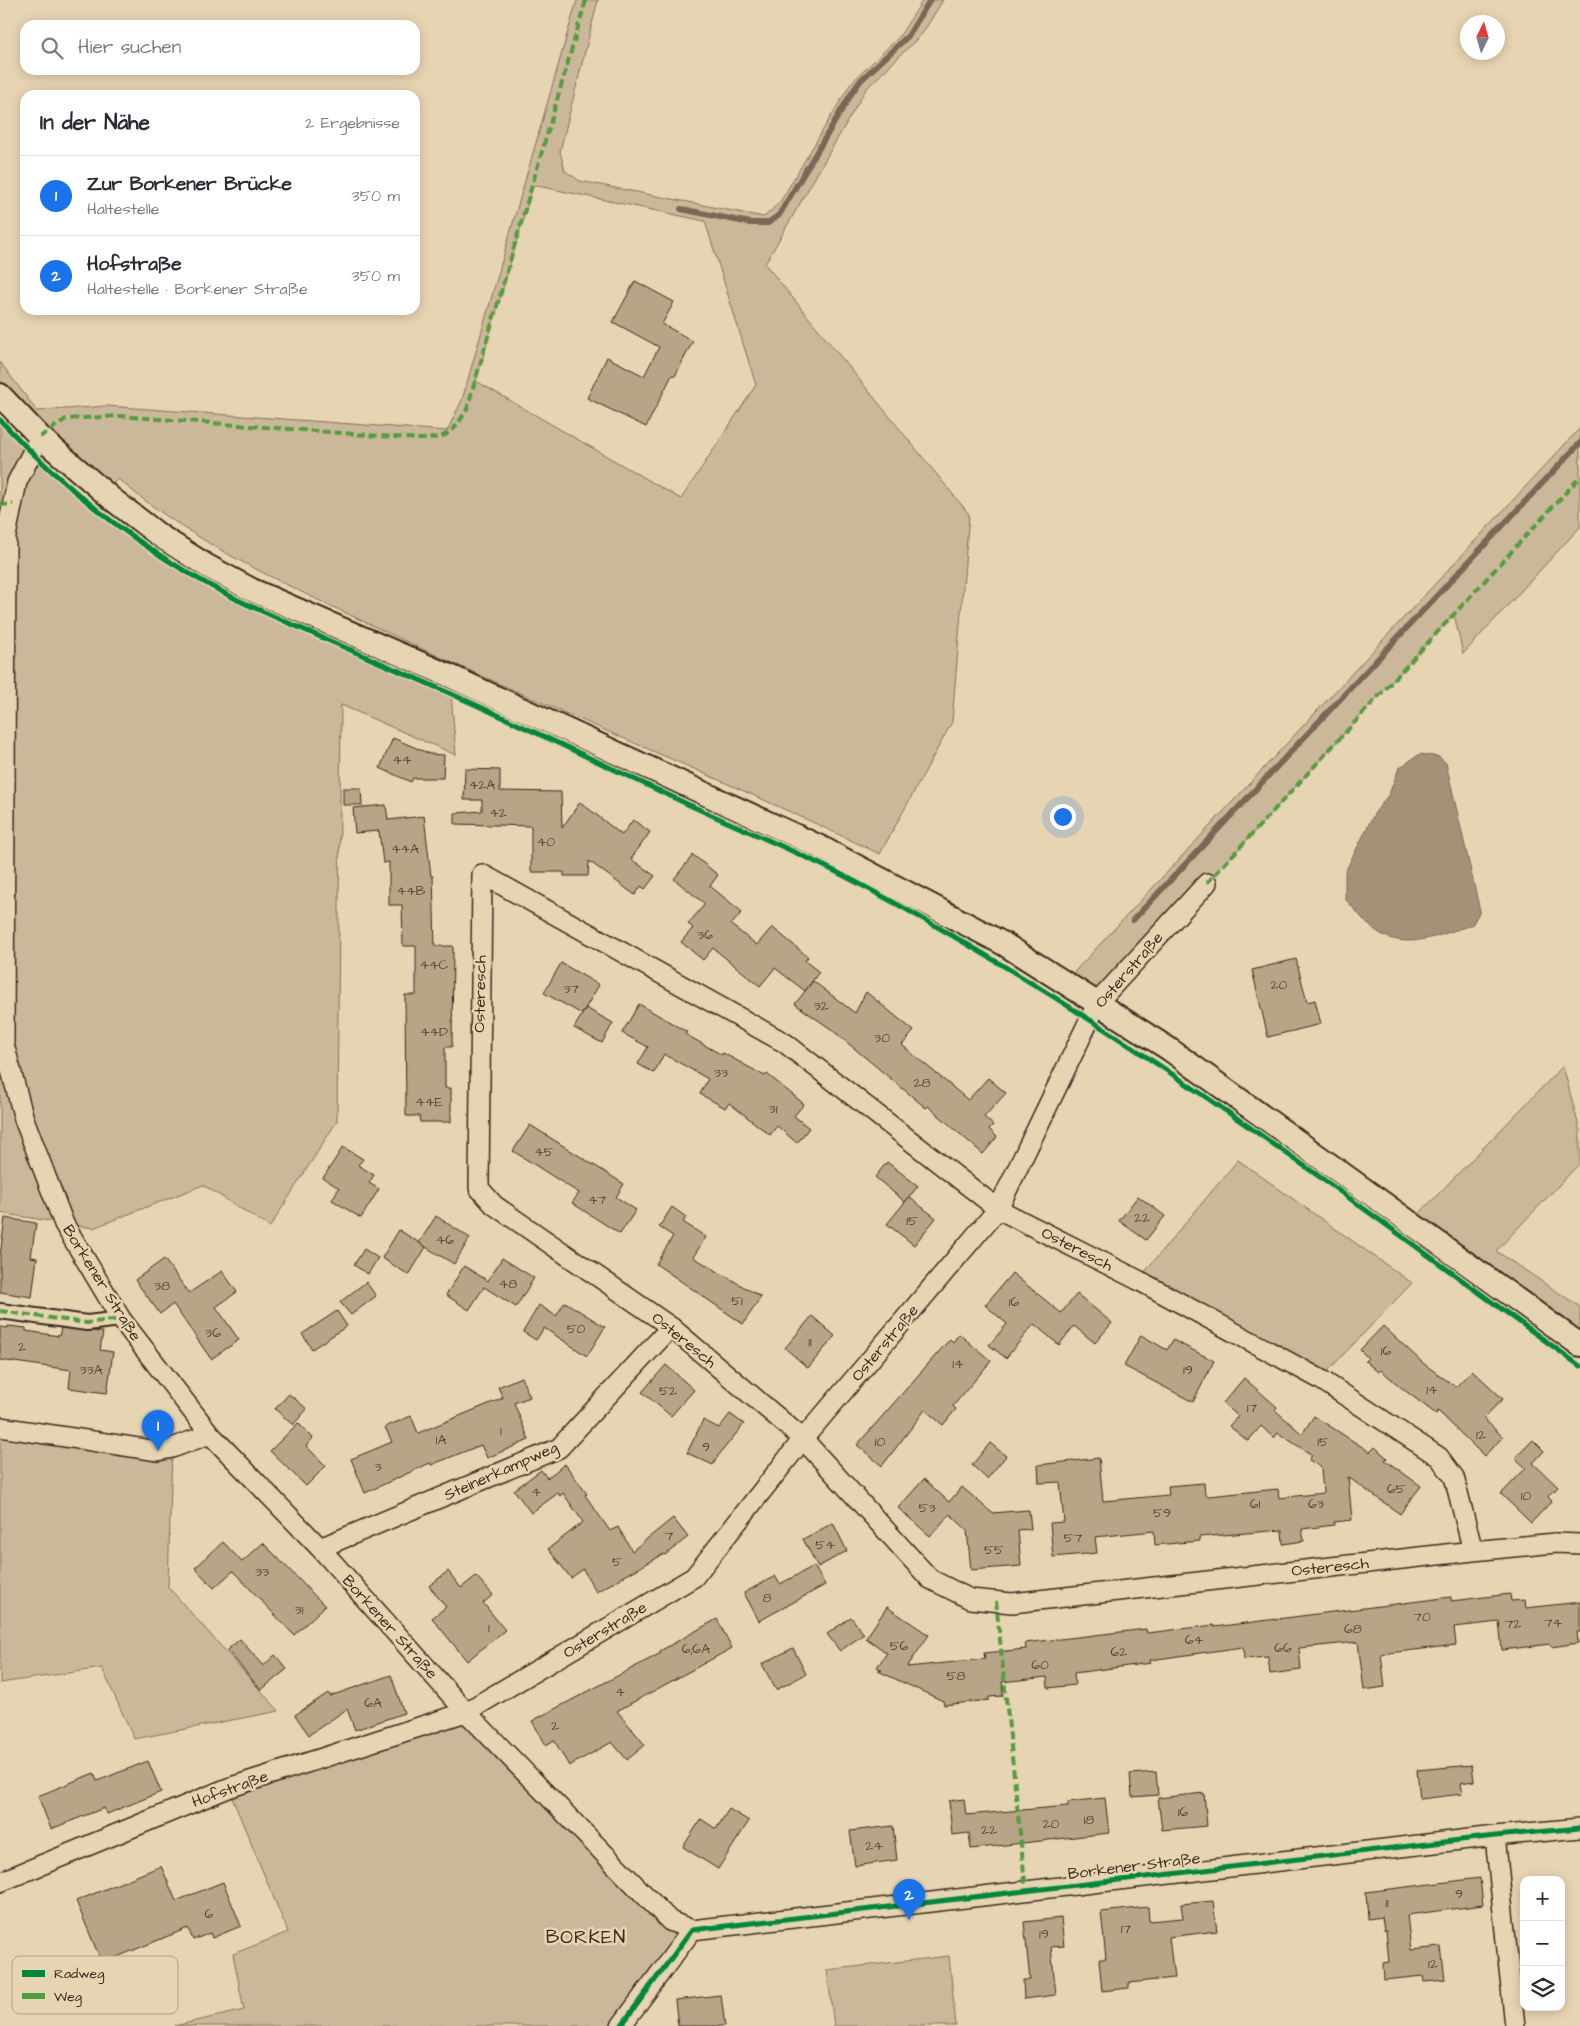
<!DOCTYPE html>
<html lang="de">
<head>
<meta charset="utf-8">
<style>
  :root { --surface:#fff; --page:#f7f7f7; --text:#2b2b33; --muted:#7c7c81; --line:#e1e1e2; --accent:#1a73e8 }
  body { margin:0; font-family:"Architects Daughter",sans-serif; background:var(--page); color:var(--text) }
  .controls { position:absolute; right:15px; bottom:15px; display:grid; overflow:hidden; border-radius:10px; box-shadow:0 2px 12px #0003 }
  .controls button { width:45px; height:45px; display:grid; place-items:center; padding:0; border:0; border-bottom:1px solid var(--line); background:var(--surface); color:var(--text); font:25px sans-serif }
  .compass { position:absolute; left:1460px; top:15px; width:45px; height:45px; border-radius:50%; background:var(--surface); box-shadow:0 2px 12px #0003; rotate:5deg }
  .you { position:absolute; left:1062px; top:816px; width:18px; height:18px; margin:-12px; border:4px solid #fff; border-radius:50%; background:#1a73e8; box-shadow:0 0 0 8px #1a73e833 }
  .badge { display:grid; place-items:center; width:32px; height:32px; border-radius:50%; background:var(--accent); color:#fff; font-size:16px; font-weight:700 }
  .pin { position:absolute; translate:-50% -41px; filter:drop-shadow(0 1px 2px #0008) }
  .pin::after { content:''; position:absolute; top:26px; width:18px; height:15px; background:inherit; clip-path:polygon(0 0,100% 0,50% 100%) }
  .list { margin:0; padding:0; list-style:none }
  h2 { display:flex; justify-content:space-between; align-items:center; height:65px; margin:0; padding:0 20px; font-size:21px }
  h2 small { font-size:16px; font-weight:400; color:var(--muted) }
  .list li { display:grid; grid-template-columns:32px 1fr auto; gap:15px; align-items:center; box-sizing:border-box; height:80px; padding:0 20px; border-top:1px solid var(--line) }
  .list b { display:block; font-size:19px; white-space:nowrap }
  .list p { margin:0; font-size:16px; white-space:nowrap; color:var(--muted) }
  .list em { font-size:16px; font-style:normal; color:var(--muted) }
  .icon { flex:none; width:28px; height:28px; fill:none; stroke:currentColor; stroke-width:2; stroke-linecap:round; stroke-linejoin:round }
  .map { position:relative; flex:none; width:1580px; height:2026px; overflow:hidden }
  .search { position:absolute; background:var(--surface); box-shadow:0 2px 12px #0003; left:20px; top:20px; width:400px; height:55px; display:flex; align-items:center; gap:12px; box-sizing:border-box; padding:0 18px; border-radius:15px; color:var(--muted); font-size:19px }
  .panel { position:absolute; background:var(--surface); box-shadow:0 2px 12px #0003; left:20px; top:90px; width:400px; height:225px; border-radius:15px }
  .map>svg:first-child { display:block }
  .green { fill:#cbb89a; stroke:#83715c; fill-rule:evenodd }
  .water { fill:#a39178; stroke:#796854 }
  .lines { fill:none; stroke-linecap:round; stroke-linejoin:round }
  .stream { stroke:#796854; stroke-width:6 }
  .building { fill:#b7a588; stroke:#3b2a1e }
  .pedestrian-casing { stroke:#3b2a1e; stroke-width:18 }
  .minor-casing { stroke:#3b2a1e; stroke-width:22 }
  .tertiary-casing { stroke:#3b2a1e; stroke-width:26 }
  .pedestrian { stroke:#e7d4b2; stroke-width:14 }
  .minor { stroke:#e7d4b2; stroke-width:19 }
  .tertiary { stroke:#e7d4b2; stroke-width:22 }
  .quiet { stroke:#529c3f; stroke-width:4; stroke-dasharray:8 4; stroke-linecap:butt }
  .cycleway-casing { stroke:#e7d4b2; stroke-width:8 }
  .cycleway { stroke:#00873e; stroke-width:5 }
  .labels { text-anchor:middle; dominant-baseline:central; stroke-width:5; stroke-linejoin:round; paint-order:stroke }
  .number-label { font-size:14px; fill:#5a4938 }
  .street-label { font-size:16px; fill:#3b2a1e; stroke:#e7d4b2 }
  .quarter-label { font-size:19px; letter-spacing:1px; fill:#3b2a1e; stroke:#e7d4b2 }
  .key { fill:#e7d4b2; stroke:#b3a186; stroke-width:1 }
  .key-label { font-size:14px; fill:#3b2a1e }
</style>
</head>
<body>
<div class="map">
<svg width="1580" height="2026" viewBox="0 0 1580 2026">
  <rect width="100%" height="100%" fill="#e7d4b2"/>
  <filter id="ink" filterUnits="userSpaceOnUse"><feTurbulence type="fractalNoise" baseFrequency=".02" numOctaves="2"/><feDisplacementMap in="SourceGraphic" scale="10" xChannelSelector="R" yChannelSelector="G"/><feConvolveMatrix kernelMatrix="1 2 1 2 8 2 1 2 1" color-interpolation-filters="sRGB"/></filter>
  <g filter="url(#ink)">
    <g class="green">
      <path d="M577 0H598L560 151 565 171 580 181 764 217 780 202 851 83 899 37 923 0H943L922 34 866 89 765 264 969 514 952 722 880 854C717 775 548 709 384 631 289 586 200 548 118 479L110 487 81 463 0 381V362L37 411 107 406 447 431 462 400ZM533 185 705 221 756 385 681 499 476 381Z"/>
      <path d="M0 420C69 494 152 556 242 601 310 635 382 663 451 693L456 755 341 705 337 1121 270 1227 203 1185 93 1228 0 1213Z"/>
      <polygon points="1580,428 1580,527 1463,654 1454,614 1098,1002 1065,982"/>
      <polygon points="1563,1066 1580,1131 1580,1163 1496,1251 1580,1307 1580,1331 1529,1296 1411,1222"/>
      <polygon points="1238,1160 1412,1283 1320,1379 1138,1280"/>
      <polygon points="0,1427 172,1448 168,1587 279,1711 134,1739 102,1668 0,1683"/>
      <polygon points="466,1712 692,1930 621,2026 174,2026 244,2010 233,1954 288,1932 228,1788"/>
      <polygon points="949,1956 956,2026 834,2026 827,1970"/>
    </g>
    <path class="water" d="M1420 754 1439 757 1446 763 1480 911 1472 925C1440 934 1405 953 1375 930 1364 922 1355 909 1345 899V872L1374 814 1389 794 1399 768Z"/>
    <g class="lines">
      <g class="stream">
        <polyline points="681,209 750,223 768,223 779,215 853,91 861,80 908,36 930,0"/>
        <polyline points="1133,920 1580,443"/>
      </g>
    </g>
    <g class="building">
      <polygon points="635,281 674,302 662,324 693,341 675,376 672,375 646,427 587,398 607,357 644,376 659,347 613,322"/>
      <polygon points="393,738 430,754 444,755 443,778 413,778 411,782 380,768"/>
      <polygon points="465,769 500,770 500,791 561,792 562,828 580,802 622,835 633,820 650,832 631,859 655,876 645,889 641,886 635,895 589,861 588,876 564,876 564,872 531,872 531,826 455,824 455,813 482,811 482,800 464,800"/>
      <polygon points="343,788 361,788 362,805 343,805"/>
      <polygon points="386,805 388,820 424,816 431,876 433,876 435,946 453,946 452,1047 445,1047 445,1088 451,1088 451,1122 420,1122 419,1116 406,1116 405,995 416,995 416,946 403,946 402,905 389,905 389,862 383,863 379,831 355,833 353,808"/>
      <polygon points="693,855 718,875 710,886 742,912 731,925 757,945 772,927 808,957 805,961 819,972 805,991 775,968 760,986 713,948 703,960 681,942 693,928 688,924 705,904 674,879"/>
      <polygon points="1296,959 1307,1002 1315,1000 1321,1024 1268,1037 1252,970"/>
      <polygon points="561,963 599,985 582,1014 544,993"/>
      <polygon points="813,981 855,1013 866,992 914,1031 902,1045 968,1100 988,1078 1006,1093 984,1117 993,1125 989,1129 997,1137 983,1154 928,1106 926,1108 831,1029 795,1004"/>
      <polygon points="639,1004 687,1032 685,1034 722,1055 723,1053 765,1076 767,1074 804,1104 794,1116 809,1128 797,1143 777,1126 770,1135 729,1103 725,1108 700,1094 708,1079 664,1054 654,1073 638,1064 648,1047 622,1033"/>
      <polygon points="586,1008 613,1023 602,1043 574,1028"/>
      <polygon points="530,1125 624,1184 616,1197 636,1210 620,1234 572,1203 579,1193 513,1151"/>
      <polygon points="343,1147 363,1159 358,1165 374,1175 369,1183 379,1189 361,1218 332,1200 339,1188 323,1178"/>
      <polygon points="887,1162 918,1186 905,1202 875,1177"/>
      <polygon points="1138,1196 1165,1216 1146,1240 1119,1221"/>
      <polygon points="909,1197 936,1218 914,1245 887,1224"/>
      <polygon points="672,1207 686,1217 683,1222 706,1237 693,1257 761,1297 743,1324 656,1264 673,1236 659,1227"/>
      <polygon points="436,1216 470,1238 454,1264 419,1243"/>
      <polygon points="5,1218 36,1223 31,1257 37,1258 32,1297 0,1292 0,1256"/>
      <polygon points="399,1230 426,1247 409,1275 382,1258"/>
      <polygon points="364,1249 378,1258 368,1274 354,1265"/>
      <polygon points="502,1258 534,1278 516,1307 484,1287 469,1310 446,1295 464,1266 488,1281"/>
      <polygon points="164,1259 189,1293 222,1271 237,1292 216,1307 239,1340 211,1359 173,1304 160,1314 135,1280"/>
      <polygon points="1012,1273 1061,1313 1077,1294 1112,1323 1095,1343 1074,1326 1059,1345 1034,1324 1006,1358 989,1345 1007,1324 985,1305"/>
      <polygon points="366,1282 376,1296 351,1315 340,1302"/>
      <polygon points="565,1302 605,1327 587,1356 544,1328 536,1340 523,1332 539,1305 556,1316"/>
      <polygon points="337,1311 347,1326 312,1349 302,1334"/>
      <polygon points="812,1316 835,1336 808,1368 785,1348"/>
      <polygon points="8,1326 26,1328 26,1331 59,1336 61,1328 103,1332 100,1350 113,1352 107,1393 69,1388 71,1370 0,1360 0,1327 8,1328"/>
      <polygon points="1383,1326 1424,1364 1456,1387 1472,1370 1503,1399 1483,1418 1503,1437 1484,1456 1438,1411 1436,1414 1403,1389 1381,1370 1378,1372 1365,1361 1368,1358 1360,1350"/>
      <polygon points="959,1334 991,1361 953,1406 956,1409 943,1425 925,1410 882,1466 857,1445 950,1339 953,1342"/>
      <polygon points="1141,1335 1167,1350 1173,1340 1214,1361 1193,1402 1124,1366"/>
      <polygon points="666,1365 694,1390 671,1416 642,1392"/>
      <polygon points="521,1377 530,1397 514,1403 529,1440 487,1458 481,1445 431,1465 430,1463 365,1493 351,1459 392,1442 385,1427 411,1416 418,1433 503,1398 498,1387"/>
      <polygon points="1244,1378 1277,1407 1275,1410 1302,1434 1314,1416 1370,1452 1375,1447 1387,1458 1385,1460 1421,1486 1400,1514 1348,1477 1352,1520 1334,1522 1334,1525 1302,1529 1304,1541 1283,1544 1282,1530 1199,1537 1200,1541 1155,1545 1154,1531 1095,1537 1097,1553 1053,1557 1050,1523 1064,1522 1060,1482 1039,1483 1038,1465 1099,1458 1103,1501 1169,1495 1168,1486 1204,1483 1205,1495 1209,1496 1278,1489 1279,1498 1323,1493 1321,1467 1309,1460 1312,1455 1278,1433 1274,1438 1261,1426 1248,1441 1229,1426 1238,1416 1223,1403"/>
      <polygon points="289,1394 307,1409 293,1425 275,1409"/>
      <polygon points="730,1414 744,1424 718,1456 713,1465 687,1453 703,1420 719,1428"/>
      <polygon points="298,1423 313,1438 306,1446 326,1466 306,1486 270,1451"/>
      <polygon points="1533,1440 1544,1451 1533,1463 1558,1487 1548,1497 1552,1501 1531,1523 1501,1494 1526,1468 1515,1458"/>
      <polygon points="990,1443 1006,1456 987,1479 972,1465"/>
      <polygon points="565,1464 587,1494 585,1495 610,1531 618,1527 632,1551 673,1518 688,1537 665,1555 664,1554 596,1592 583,1569 571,1578 548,1549 583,1522 563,1493 560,1496 558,1493 531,1513 514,1490 541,1470 547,1478"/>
      <polygon points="924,1479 949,1502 962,1487 992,1513 1029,1510 1031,1529 1018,1530 1021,1566 971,1570 967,1530 950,1514 930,1536 898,1508"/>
      <polygon points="833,1523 847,1551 818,1567 803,1539"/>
      <polygon points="223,1542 242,1562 263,1543 325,1606 294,1635 233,1571 214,1588 195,1568"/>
      <polygon points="814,1566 825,1585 759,1621 744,1593 775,1576 780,1584"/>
      <polygon points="448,1571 461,1588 476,1576 493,1595 483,1603 505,1630 467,1661 432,1618 446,1607 429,1586"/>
      <polygon points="1510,1594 1511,1601 1525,1600 1526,1608 1580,1602 1580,1632 1577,1632 1578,1643 1551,1647 1550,1644 1502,1650 1499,1622 1454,1627 1456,1645 1381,1654 1385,1687 1364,1690 1358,1642 1299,1648 1301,1670 1270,1674 1268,1657 1244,1659 1243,1647 1150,1660 1151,1663 1074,1673 1075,1685 1048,1688 1047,1677 1002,1682 1003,1696 989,1697 989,1700 944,1705 943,1701 878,1671 882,1670 877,1667 887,1653 866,1638 887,1607 929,1635 907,1667 985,1659 984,1653 1026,1649 1025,1643 1069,1638 1146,1629 1147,1633 1214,1625 1214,1627 1451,1597 1451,1601"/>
      <polygon points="851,1617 864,1634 840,1651 827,1634"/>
      <polygon points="717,1619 732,1648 617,1711 645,1745 627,1760 612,1742 569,1766 554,1740 546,1745 532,1721 661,1653 660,1651"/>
      <polygon points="240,1639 263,1666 275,1655 287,1669 261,1690 227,1650"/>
      <polygon points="793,1648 806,1674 776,1690 762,1664"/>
      <polygon points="391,1675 404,1713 355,1730 347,1709 309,1735 295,1715 328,1693 330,1696"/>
      <polygon points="148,1761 161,1792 107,1814 104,1808 51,1829 38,1796 94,1773 97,1781"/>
      <polygon points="1472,1765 1474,1781 1460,1783 1462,1794 1420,1799 1417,1770"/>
      <polygon points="1156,1772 1158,1795 1132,1797 1130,1774"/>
      <polygon points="1204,1793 1207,1826 1162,1830 1158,1798"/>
      <polygon points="1105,1798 1109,1833 971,1849 969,1833 952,1835 949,1801 964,1799 966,1815 1068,1806 1068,1802"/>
      <polygon points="729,1809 749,1821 718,1869 683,1847 701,1819 716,1829"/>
      <polygon points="893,1826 897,1860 855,1866 850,1831"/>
      <polygon points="161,1866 176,1901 223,1882 241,1926 212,1938 210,1933 193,1940 188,1928 102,1963 76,1901"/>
      <polygon points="1480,1878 1483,1905 1407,1915 1411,1950 1441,1947 1445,1980 1424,1982 1423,1976 1384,1980 1383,1963 1389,1962 1386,1930 1384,1930 1382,1917 1368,1919 1366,1892"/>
      <polygon points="1213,1901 1217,1931 1169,1937 1174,1978 1129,1983 1129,1988 1102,1991 1099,1959 1106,1959 1101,1912 1148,1907 1149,1921 1183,1918 1181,1904"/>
      <polygon points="1061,1918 1064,1946 1051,1947 1056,1995 1024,1999 1023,1980 1030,1980 1024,1922"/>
      <polygon points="721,1995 725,2026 678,2026 675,2000"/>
    </g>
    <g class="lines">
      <defs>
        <polyline id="pedestrian" points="0,1311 87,1323 121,1319"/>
        <g id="minor">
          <polyline points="40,437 17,482 6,536 4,1044 24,1119 64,1224 121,1319 210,1434 320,1548 466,1712 670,1921 692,1930 1495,1836 1580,1828"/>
          <polyline points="0,1427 158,1451 172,1448 210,1434"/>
          <polyline points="320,1548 559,1448 671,1327"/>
          <polyline points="1473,1551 1454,1477 1439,1457 1320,1379 1138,1280 998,1209 785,1043 482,874 479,1188 494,1205 671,1327 803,1439 930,1579 970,1599 1012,1603 1473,1551 1555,1543 1580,1544"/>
          <polyline points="1495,1836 1515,2026"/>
          <polyline points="0,1882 228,1788 466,1712 694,1577 803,1439 998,1209 1098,1002 1207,883"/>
          <polyline points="621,2026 692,1930"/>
        </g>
        <polyline id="tertiary" points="0,395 40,437 112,499 160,536 207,566 252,590 452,677 820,847 1004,944 1169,1049 1580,1345"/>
      </defs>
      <use href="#pedestrian" class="pedestrian-casing"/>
      <use href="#minor" class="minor-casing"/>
      <use href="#tertiary" class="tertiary-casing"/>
      <use href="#pedestrian" class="pedestrian"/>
      <use href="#minor" class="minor"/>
      <use href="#tertiary" class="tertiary"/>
      <g class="quiet">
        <path d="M40 437 66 419 120 416 420 439C449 438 453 433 467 409L586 0"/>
        <polyline points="0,505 13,504"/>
        <polyline points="1207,883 1580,477"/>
        <polyline points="0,1311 87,1323 121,1319"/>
        <polyline points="996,1601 1026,1892"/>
      </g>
      <defs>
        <g id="cycleway">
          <path d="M0 420C69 494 153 559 244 603 309 633 375 660 440 689 523 725 603 765 685 803 741 829 799 852 854 881 1112 1017 1344 1195 1580 1366"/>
          <polyline points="621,2026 692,1930 1495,1836 1580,1828"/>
        </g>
      </defs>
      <use href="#cycleway" class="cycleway-casing"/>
      <use href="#cycleway" class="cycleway"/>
    </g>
  </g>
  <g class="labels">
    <g class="number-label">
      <text x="402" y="760">44</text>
      <text x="482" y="785">42A</text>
      <text x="498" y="813">42</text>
      <text x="546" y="842">40</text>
      <text x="405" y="849">44A</text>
      <text x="411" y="891">44B</text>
      <text x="705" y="935">36</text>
      <text x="434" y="965">44C</text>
      <text x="1279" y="985">20</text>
      <text x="571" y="989">37</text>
      <text x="821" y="1006">32</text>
      <text x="434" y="1032">44D</text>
      <text x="882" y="1038">30</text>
      <text x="721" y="1073">33</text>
      <text x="922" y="1083">28</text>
      <text x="429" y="1102">44E</text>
      <text x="773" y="1109">31</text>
      <text x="544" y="1152">45</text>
      <text x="597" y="1200">47</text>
      <text x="1142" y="1218">22</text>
      <text x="912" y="1221">15</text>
      <text x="445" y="1240">46</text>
      <text x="508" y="1284">48</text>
      <text x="162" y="1286">38</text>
      <text x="737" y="1301">51</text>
      <text x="1014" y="1302">16</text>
      <text x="576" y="1329">50</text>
      <text x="213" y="1333">36</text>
      <text x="810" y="1342">11</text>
      <text x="22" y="1347">2</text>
      <text x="1386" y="1351">16</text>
      <text x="958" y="1364">14</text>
      <text x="91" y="1370">33A</text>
      <text x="1188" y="1370">19</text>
      <text x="1432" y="1390">14</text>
      <text x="668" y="1391">52</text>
      <text x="1252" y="1408">17</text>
      <text x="501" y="1431">1</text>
      <text x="1481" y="1435">12</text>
      <text x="441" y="1440">1A</text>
      <text x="880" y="1442">10</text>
      <text x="1323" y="1442">15</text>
      <text x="706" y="1447">9</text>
      <text x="378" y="1467">3</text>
      <text x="1396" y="1489">65</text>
      <text x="536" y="1492">4</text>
      <text x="1526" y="1496">10</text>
      <text x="1255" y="1504">61</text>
      <text x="1316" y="1504">63</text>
      <text x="927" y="1508">53</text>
      <text x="1162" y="1513">59</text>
      <text x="669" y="1536">7</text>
      <text x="1073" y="1538">57</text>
      <text x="825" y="1545">54</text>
      <text x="994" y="1550">55</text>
      <text x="617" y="1562">5</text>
      <text x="262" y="1572">33</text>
      <text x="767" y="1598">8</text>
      <text x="299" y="1610">31</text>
      <text x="1422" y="1617">70</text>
      <text x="1553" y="1623">74</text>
      <text x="1513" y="1624">72</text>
      <text x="489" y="1628">1</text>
      <text x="1353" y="1629">68</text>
      <text x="1194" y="1640">64</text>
      <text x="899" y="1646">56</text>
      <text x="1283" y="1648">66</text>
      <text x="696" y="1649">6;6A</text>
      <text x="1119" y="1652">62</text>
      <text x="1040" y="1665">60</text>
      <text x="956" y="1676">58</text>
      <text x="620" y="1692">4</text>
      <text x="373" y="1703">6A</text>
      <text x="555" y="1726">2</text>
      <text x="1183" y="1812">16</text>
      <text x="1089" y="1820">18</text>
      <text x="1051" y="1824">20</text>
      <text x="989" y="1830">22</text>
      <text x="874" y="1846">24</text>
      <text x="1459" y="1894">9</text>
      <text x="1387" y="1903">11</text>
      <text x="209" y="1914">6</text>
      <text x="1126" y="1929">17</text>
      <text x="1044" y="1934">19</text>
      <text x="1433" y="1964">12</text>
    </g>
    <g class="street-label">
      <text transform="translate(1129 970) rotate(-49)">Osterstraße</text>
      <text transform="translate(480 994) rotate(-89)">Osteresch</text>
      <text transform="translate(1077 1249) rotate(27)">Osteresch</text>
      <text transform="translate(102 1283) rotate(58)">Borkener Straße</text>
      <text transform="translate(684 1340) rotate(39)">Osteresch</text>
      <text transform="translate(885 1343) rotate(-50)">Osterstraße</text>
      <text transform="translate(501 1471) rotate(-24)">Steinerkampweg</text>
      <text transform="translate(1330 1567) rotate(-6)">Osteresch</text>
      <text transform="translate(390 1627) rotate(48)">Borkener Straße</text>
      <text transform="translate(605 1630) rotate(-31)">Osterstraße</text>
      <text transform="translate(230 1789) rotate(-20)">Hofstraße</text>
      <text transform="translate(1134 1866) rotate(-7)">Borkener Straße</text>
    </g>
    <g class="quarter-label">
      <text x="586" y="1937">BORKEN</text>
    </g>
  </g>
  <rect x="12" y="1956" width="166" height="58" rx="8" class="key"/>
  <rect x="22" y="1970" width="23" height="7" fill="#00873e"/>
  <rect x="22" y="1993" width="23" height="6" fill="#529c3f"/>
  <g class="key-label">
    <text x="54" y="1978">Radweg</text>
    <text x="54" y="2001">Weg</text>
  </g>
</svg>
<div class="controls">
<button>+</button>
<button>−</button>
<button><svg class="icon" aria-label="layers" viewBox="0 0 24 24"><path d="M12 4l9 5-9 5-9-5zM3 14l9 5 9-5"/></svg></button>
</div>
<svg class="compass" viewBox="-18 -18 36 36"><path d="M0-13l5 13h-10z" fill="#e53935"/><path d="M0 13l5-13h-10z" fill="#7c7c81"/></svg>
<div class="you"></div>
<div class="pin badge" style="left:158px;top:1451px">1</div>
<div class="pin badge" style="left:909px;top:1920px">2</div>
<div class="search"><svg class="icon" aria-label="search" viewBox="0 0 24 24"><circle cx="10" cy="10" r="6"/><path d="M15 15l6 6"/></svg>Hier suchen</div>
<section class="panel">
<h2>In der Nähe<small>2 Ergebnisse</small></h2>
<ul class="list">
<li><span class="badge">1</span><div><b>Zur Borkener Brücke</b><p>Haltestelle</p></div><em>350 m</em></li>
<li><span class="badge">2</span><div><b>Hofstraße</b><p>Haltestelle · Borkener Straße</p></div><em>350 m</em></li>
</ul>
</section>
</div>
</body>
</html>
